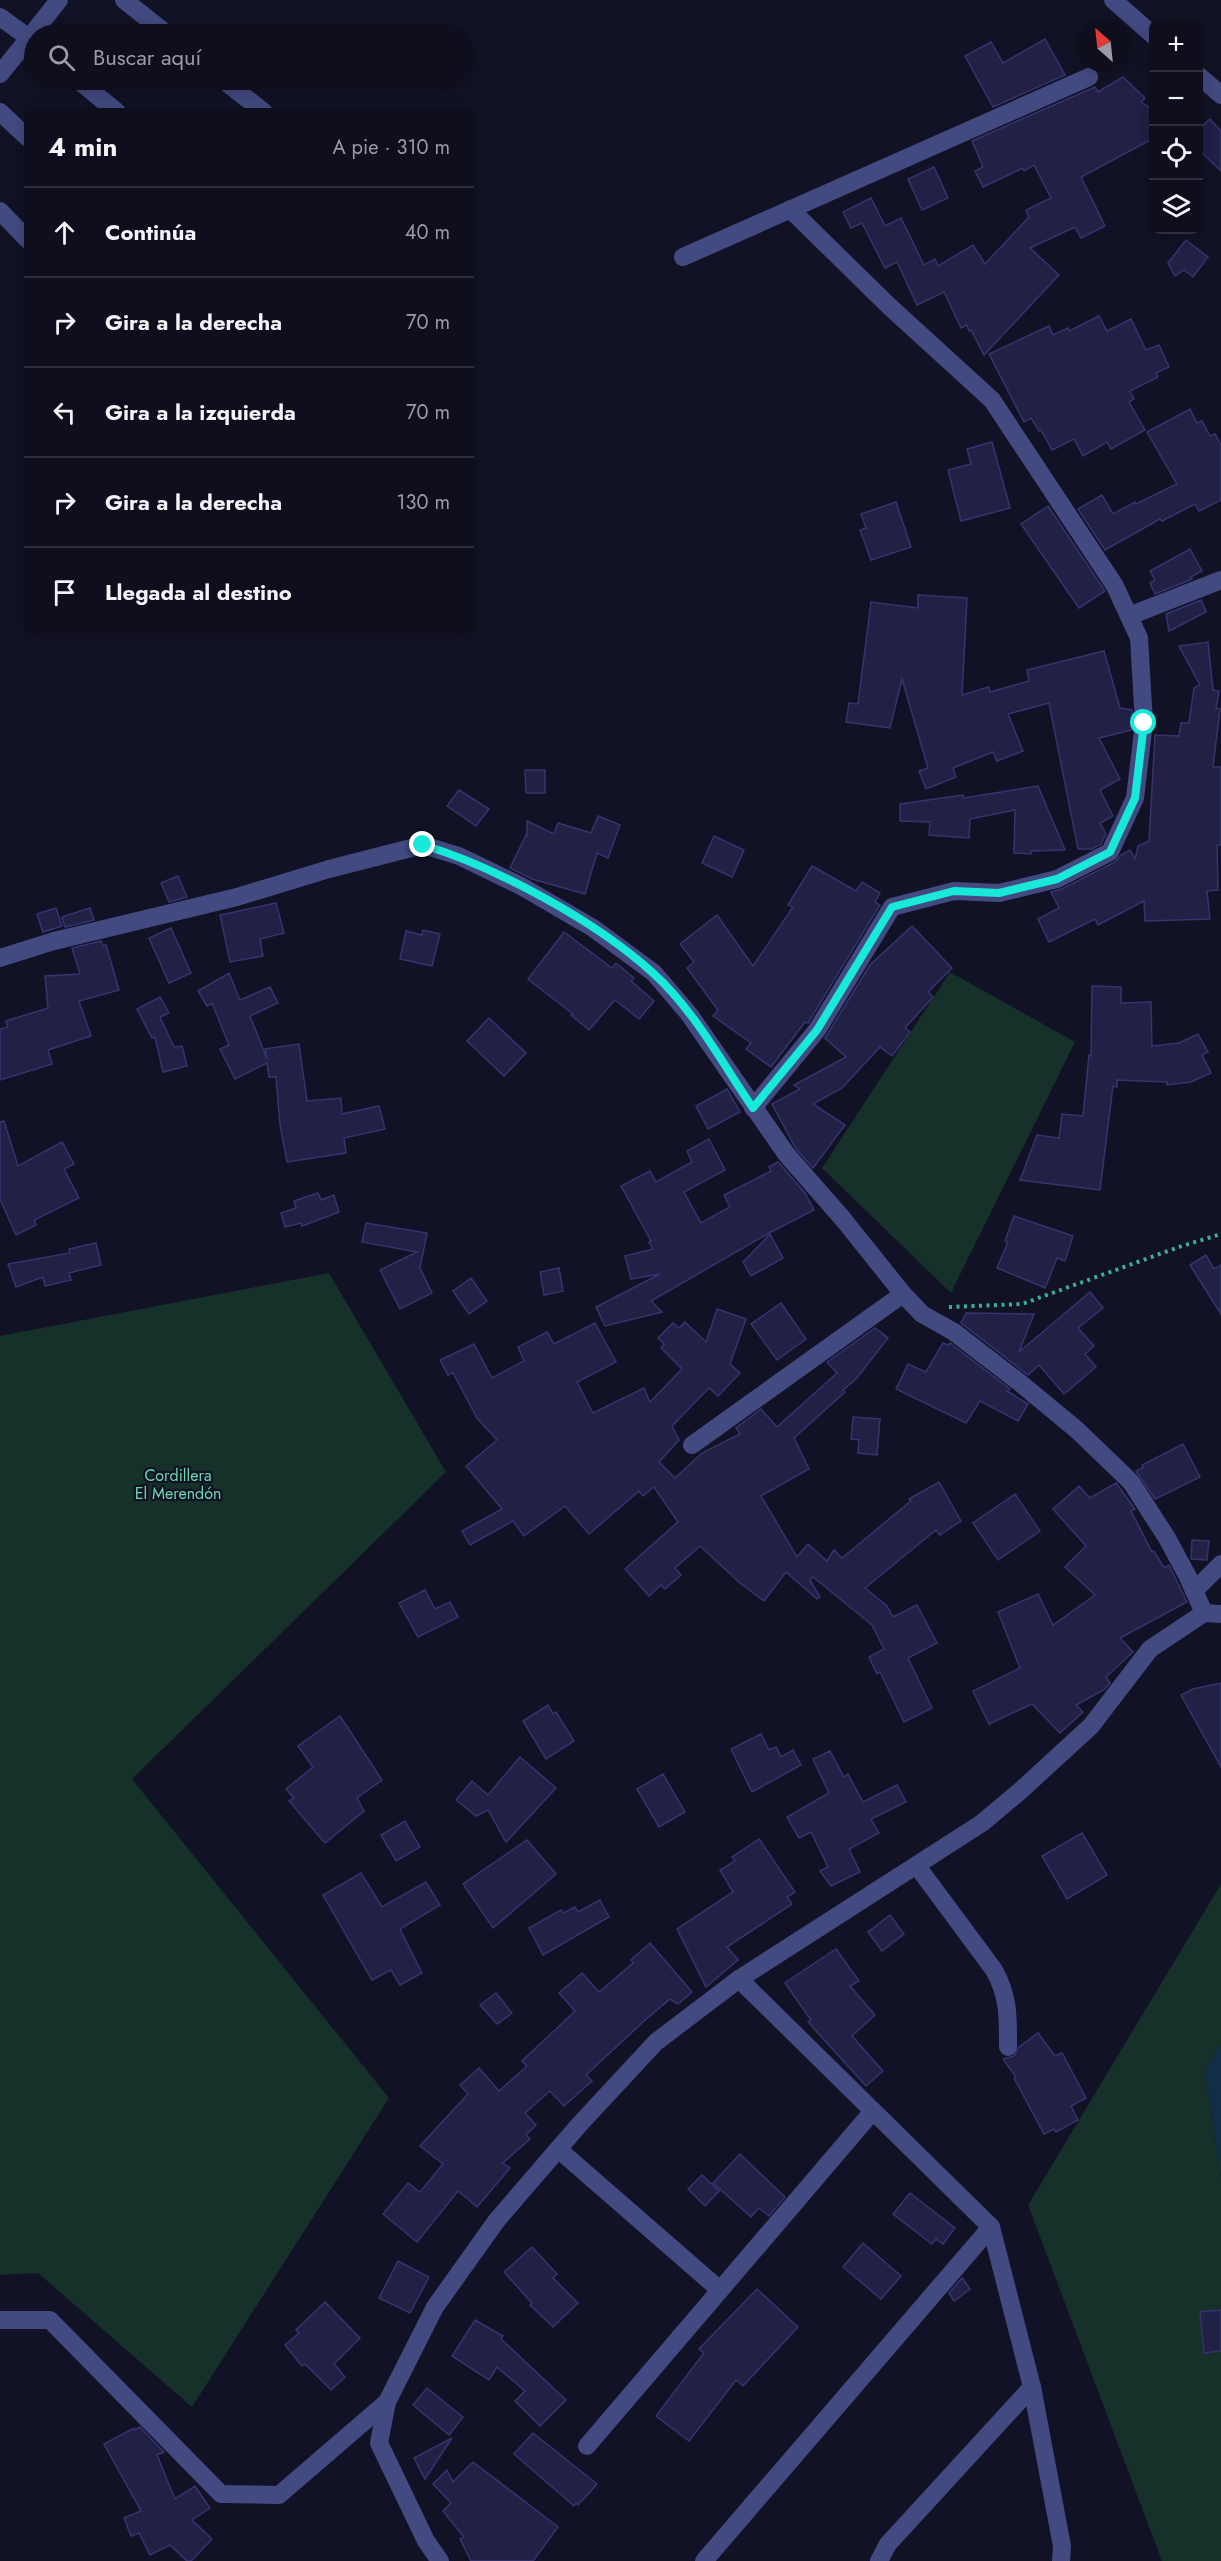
<!DOCTYPE html>
<html lang="es">
<head>
<meta charset="utf-8">
<style>
  :root { --surface:#0e0e1c; --page:#171725; --text:#f1f3f6; --muted:#9b9ca3; --line:#2e2e3b }
  body { margin:0; font-family:Jost,sans-serif; background:var(--page); color:var(--text) }
  .controls { position:absolute; right:18px; top:18px; display:grid; overflow:hidden; border-radius:12px; box-shadow:0 3px 15px #0003 }
  .controls button { width:54px; height:54px; display:grid; place-items:center; padding:0; border:0; border-bottom:2px solid var(--line); background:var(--surface); color:var(--text); font:30px sans-serif }
  .compass { position:absolute; left:1077px; top:18px; width:54px; height:54px; border-radius:50%; background:var(--surface); box-shadow:0 3px 15px #0003; rotate:333deg }
  .stop { position:absolute; width:18px; height:18px; margin:-14px; border:4px solid #19e9d9; border-radius:50%; background:#fff }
  .stop.end { background:#19e9d9; border-color:#fff; box-shadow:0 2px 6px #0008 }
  .list { margin:0; padding:0; list-style:none }
  h2 { display:flex; justify-content:space-between; align-items:center; height:78px; margin:0; padding:0 24px; font-size:26px }
  h2 small { font-size:20px; font-weight:400; color:var(--muted) }
  .list li { display:grid; grid-template-columns:39px 1fr auto; gap:18px; align-items:center; box-sizing:border-box; height:90px; padding:0 24px; border-top:2px solid var(--line) }
  .list b { display:block; font-size:22px; white-space:nowrap }
  .list em { font-size:20px; font-style:normal; color:var(--muted) }
  .icon { flex:none; width:33px; height:33px; fill:none; stroke:currentColor; stroke-width:2; stroke-linecap:round; stroke-linejoin:round }
  .map { position:relative; flex:none; width:1221px; height:2561px; overflow:hidden }
  .search { position:absolute; background:var(--surface); box-shadow:0 3px 15px #0003; left:24px; top:24px; width:450px; height:66px; display:flex; align-items:center; gap:15px; box-sizing:border-box; padding:0 21px; border-radius:33px; color:var(--muted); font-size:22px }
  .panel { position:absolute; background:var(--surface); box-shadow:0 3px 15px #0003; left:24px; top:108px; width:450px; height:528px; border-radius:12px }
  .map>svg:first-child { display:block }
  .green { fill:#16302a }
  .water { fill:#122e46 }
  .building { fill:#212045; stroke:#35346f; stroke-width:1.5 }
  .lines { fill:none; stroke-linecap:round; stroke-linejoin:round }
  .path { stroke:#3caf93; stroke-width:4; stroke-dasharray:3 4.5; stroke-linecap:butt }
  .minor { stroke:#424a81; stroke-width:18 }
  .route { stroke:#19e9d9; stroke-width:8 }
  .labels { text-anchor:middle; dominant-baseline:central; stroke-width:4.5; stroke-linejoin:round; paint-order:stroke }
  .park-label { font-size:16px; fill:#6dd6a9; stroke:#121226 }
</style>
</head>
<body>
<div class="map">
<svg width="1221" height="2561" viewBox="0 0 1221 2561">
  <rect width="100%" height="100%" fill="#121226"/>
  <g class="green">
    <polygon points="950,972 1075,1042 951,1293 822,1168"/>
    <polygon points="329,1273 446,1472 132,1779 389,2098 192,2407 38,2273 0,2275 0,1336"/>
    <polygon points="1221,1884 1221,2044 1205,2070 1221,2179 1221,2561 1162,2561 1028,2205"/>
  </g>
  <polygon class="water" points="1221,2044 1221,2179 1205,2070"/>
  <g class="building">
    <polygon points="1045,39 1065,75 993,107 965,56 991,42 1003,63"/>
    <polygon points="1123,77 1145,98 1141,102 1154,111 1154,138 1081,177 1105,226 1081,238 1075,227 1030,248 1059,275 984,355 971,330 969,331 967,325 961,328 944,292 917,305 897,262 885,268 862,223 851,228 843,212 871,198 885,226 901,218 924,265 935,259 938,266 973,245 985,264 1029,217 1026,210 1051,198 1034,165 1024,171 1023,168 983,187 975,171 983,167 972,141 1095,87 1098,92"/>
    <polygon points="1210,119 1221,131 1221,171 1198,149 1198,130"/>
    <polygon points="934,167 948,198 922,210 908,179"/>
    <polygon points="1186,240 1208,257 1193,277 1184,270 1175,276 1168,263"/>
    <polygon points="1099,316 1107,331 1131,319 1146,350 1159,345 1169,367 1156,373 1158,377 1130,391 1134,399 1129,402 1145,430 1111,449 1107,442 1083,456 1074,439 1052,450 1041,430 1039,431 1031,418 1024,422 989,354 1049,326 1053,335 1068,328 1069,331"/>
    <polygon points="1190,409 1197,423 1202,421 1210,436 1215,434 1221,445 1221,500 1199,511 1195,504 1162,521 1160,519 1105,550 1078,509 1102,495 1113,514 1135,502 1136,504 1177,484 1147,432"/>
    <polygon points="992,442 1010,508 961,521 948,470 971,464 967,449"/>
    <polygon points="896,502 911,547 871,560 860,530 866,528 861,514"/>
    <polygon points="1048,506 1105,591 1079,608 1021,524"/>
    <polygon points="1190,549 1202,571 1191,577 1192,579 1155,594 1150,583 1155,580 1150,571"/>
    <polygon points="918,595 967,598 962,695 989,687 990,692 1029,681 1027,670 1104,651 1120,708 1132,710 1133,723 1132,730 1099,738 1120,779 1100,790 1113,816 1100,823 1106,834 1101,844 1092,849 1078,849 1049,703 1008,714 1023,751 997,761 993,752 953,768 956,777 926,789 919,771 928,768 902,679 890,728 846,722 849,703 858,704 871,602 918,608"/>
    <polygon points="1201,600 1206,612 1169,631 1166,614"/>
    <polygon points="1208,642 1213,690 1219,691 1216,708 1220,709 1213,767 1221,767 1221,845 1217,845 1218,890 1207,891 1210,919 1145,921 1144,901 1098,925 1095,919 1049,942 1038,919 1059,908 1051,892 1062,889 1115,862 1121,855 1130,850 1135,859 1138,846 1149,841 1155,735 1179,736 1181,723 1189,723 1194,688 1200,685 1179,646"/>
    <polygon points="525,770 545,770 545,793 526,793"/>
    <polygon points="1038,786 1065,850 1031,851 1031,854 1014,853 1015,810 970,819 969,838 929,835 930,822 900,821 900,804 963,795 964,798"/>
    <polygon points="459,790 489,809 476,826 447,806"/>
    <polygon points="598,816 620,825 608,858 597,853 585,894 532,879 510,868 526,835 527,836 527,821 554,834 558,823 591,833"/>
    <polygon points="714,836 744,850 732,877 702,863"/>
    <polygon points="812,866 856,891 862,882 880,893 875,902 880,905 808,1023 805,1022 771,1067 746,1049 751,1043 713,1016 718,1010 687,968 694,962 680,944 717,915 753,966 793,907 788,905"/>
    <polygon points="178,876 187,897 169,902 161,883"/>
    <polygon points="276,903 284,933 260,939 263,956 230,962 220,915"/>
    <polygon points="56,908 62,926 43,932 37,914"/>
    <polygon points="90,908 94,920 65,927 62,917"/>
    <polygon points="912,926 952,968 928,992 933,997 905,1028 910,1032 892,1056 880,1047 842,1088 813,1104 845,1125 813,1168 796,1149 772,1104 800,1089 794,1085 846,1057 825,1038 870,965"/>
    <polygon points="171,928 191,973 169,983 149,938"/>
    <polygon points="423,930 440,934 432,966 400,959 406,931 422,935"/>
    <polygon points="564,932 612,968 616,963 634,978 631,981 654,1001 639,1019 615,1000 589,1030 571,1015 573,1014 528,979"/>
    <polygon points="101,941 103,946 106,945 119,990 79,1001 91,1036 48,1050 52,1064 0,1080 0,1029 8,1027 6,1021 48,1008 45,976 80,974 72,948"/>
    <polygon points="229,973 240,1000 270,987 278,1003 250,1016 267,1059 265,1049 299,1044 307,1101 341,1098 342,1114 379,1106 385,1129 344,1138 346,1153 287,1162 280,1125 276,1077 269,1077 267,1063 235,1079 220,1049 229,1045 212,1003 207,1006 198,991"/>
    <polygon points="1092,986 1121,987 1121,1003 1151,1002 1152,1046 1179,1043 1198,1034 1208,1052 1202,1055 1211,1073 1191,1082 1167,1085 1167,1082 1117,1080 1117,1087 1113,1086 1100,1190 1020,1180 1037,1135 1059,1138 1062,1114 1083,1116 1089,1055 1091,1056"/>
    <polygon points="160,997 169,1013 160,1017 174,1047 182,1046 187,1066 163,1072 155,1037 152,1038 137,1009"/>
    <polygon points="489,1018 526,1053 504,1076 467,1041"/>
    <polygon points="727,1089 740,1112 708,1129 696,1106"/>
    <polygon points="4,1121 18,1166 62,1142 74,1164 64,1169 79,1198 34,1220 36,1225 16,1235 0,1199 0,1122"/>
    <polygon points="709,1139 725,1170 684,1192 701,1223 730,1207 724,1195 771,1171 769,1167 778,1162 805,1193 814,1210 769,1233 651,1301 662,1312 605,1326 596,1307 660,1274 631,1279 625,1256 653,1249 649,1242 651,1241 621,1186 650,1171 656,1182 692,1162 687,1151"/>
    <polygon points="318,1193 321,1200 334,1195 339,1212 302,1226 301,1223 285,1227 281,1213 296,1208 294,1201"/>
    <polygon points="1014,1216 1073,1236 1065,1261 1057,1258 1045,1288 997,1268 1008,1242 1005,1241"/>
    <polygon points="366,1223 427,1233 420,1268 432,1293 400,1309 380,1270 417,1252 362,1242"/>
    <polygon points="770,1234 783,1258 751,1276 743,1262"/>
    <polygon points="96,1243 101,1265 69,1273 71,1280 45,1286 43,1277 16,1287 8,1264 70,1253 69,1249"/>
    <polygon points="1206,1255 1214,1269 1221,1265 1221,1314 1190,1265"/>
    <polygon points="559,1268 563,1291 544,1295 540,1272"/>
    <polygon points="471,1278 487,1301 469,1314 453,1291"/>
    <polygon points="1090,1292 1103,1308 1078,1328 1094,1346 1085,1354 1096,1367 1064,1394 1039,1365 1028,1375 961,1323 966,1313 1034,1314 1019,1352"/>
    <polygon points="781,1303 806,1339 777,1360 751,1324"/>
    <polygon points="717,1309 746,1319 730,1364 740,1373 718,1396 709,1388 672,1426 679,1440 659,1462 675,1478 702,1453 740,1434 736,1428 761,1409 777,1427 837,1373 827,1362 875,1328 888,1338 856,1379 843,1390 845,1392 794,1438 809,1469 761,1496 797,1557 808,1544 827,1561 834,1550 842,1558 911,1501 909,1499 939,1482 961,1521 940,1535 936,1530 865,1588 887,1606 893,1617 917,1605 937,1643 908,1658 932,1708 904,1722 880,1672 877,1674 869,1657 884,1649 872,1625 813,1577 810,1580 820,1597 817,1599 786,1572 764,1601 740,1583 700,1546 675,1568 681,1575 665,1589 661,1585 649,1596 625,1569 678,1522 654,1487 643,1496 639,1491 589,1534 565,1506 524,1536 513,1521 470,1545 462,1531 502,1509 466,1466 497,1440 477,1418 453,1373 448,1375 440,1360 474,1344 492,1378 524,1361 518,1347 547,1332 554,1344 595,1323 616,1362 577,1382 593,1413 644,1388 650,1402 682,1369 661,1348 664,1344 658,1338 673,1323 679,1328 685,1322 706,1342"/>
    <polygon points="943,1343 948,1345 950,1343 1010,1389 1007,1391 1028,1404 1018,1421 980,1401 966,1423 896,1389 908,1364 926,1372"/>
    <polygon points="853,1417 880,1419 877,1455 858,1453 859,1440 851,1439"/>
    <polygon points="1183,1444 1200,1477 1155,1499 1136,1471 1143,1468 1142,1465"/>
    <polygon points="1116,1483 1135,1509 1131,1511 1152,1552 1154,1551 1164,1568 1169,1565 1187,1602 1120,1638 1133,1652 1106,1677 1110,1683 1105,1689 1076,1705 1083,1712 1060,1733 1032,1704 989,1724 973,1691 1020,1668 998,1612 1038,1594 1053,1625 1095,1595 1065,1567 1086,1546 1053,1509 1079,1486 1090,1498"/>
    <polygon points="1015,1494 1040,1531 998,1560 973,1523"/>
    <polygon points="1192,1540 1209,1541 1207,1560 1191,1559"/>
    <polygon points="425,1590 435,1609 450,1602 458,1617 418,1637 399,1603"/>
    <polygon points="1221,1683 1221,1767 1181,1695 1193,1689"/>
    <polygon points="548,1705 553,1714 556,1712 574,1741 546,1759 523,1721"/>
    <polygon points="340,1716 382,1780 357,1798 364,1811 325,1843 289,1801 294,1798 286,1789 313,1767 298,1746"/>
    <polygon points="761,1734 769,1750 776,1747 781,1757 793,1750 801,1765 752,1792 731,1749"/>
    <polygon points="830,1751 844,1777 848,1774 863,1802 897,1785 906,1802 871,1819 879,1833 849,1849 860,1872 831,1886 820,1871 828,1867 811,1832 799,1838 787,1817 829,1793 813,1759"/>
    <polygon points="520,1757 556,1788 506,1842 488,1810 476,1816 456,1800 472,1781 488,1795"/>
    <polygon points="663,1774 685,1812 659,1827 637,1789"/>
    <polygon points="405,1821 420,1847 396,1861 381,1835"/>
    <polygon points="1082,1833 1107,1875 1067,1899 1042,1856"/>
    <polygon points="759,1839 795,1892 787,1897 792,1904 727,1947 738,1960 706,1987 677,1929 733,1892 720,1870 735,1861 732,1857"/>
    <polygon points="527,1840 556,1874 493,1928 463,1884"/>
    <polygon points="361,1873 382,1907 426,1882 440,1905 400,1929 422,1973 400,1985 391,1970 372,1980 323,1895"/>
    <polygon points="600,1900 609,1917 543,1955 529,1928 561,1910 563,1913 575,1907 578,1912"/>
    <polygon points="890,1915 904,1934 882,1951 868,1932"/>
    <polygon points="650,1943 692,1992 678,2004 670,1999 643,2022 586,2075 592,2081 564,2106 550,2091 525,2113 536,2125 526,2135 530,2139 503,2163 510,2168 477,2207 458,2191 417,2242 383,2214 408,2183 420,2192 443,2164 420,2146 468,2094 460,2085 479,2068 499,2091 527,2066 522,2061 575,2011 559,1993 582,1973 599,1992 633,1963 631,1960"/>
    <polygon points="836,1949 859,1981 850,1986 875,2015 852,2036 883,2071 866,2086 808,2022 811,2020 785,1983"/>
    <polygon points="496,1993 512,2013 497,2024 480,2005"/>
    <polygon points="1038,2033 1055,2056 1062,2053 1086,2098 1071,2106 1078,2120 1056,2132 1054,2129 1044,2134 1014,2078 1016,2077 1003,2059 1014,2056 1019,2047"/>
    <polygon points="740,2154 785,2197 769,2216 759,2208 751,2217 713,2183"/>
    <polygon points="702,2175 719,2191 705,2206 688,2189"/>
    <polygon points="910,2193 955,2228 943,2244 936,2239 932,2244 893,2214"/>
    <polygon points="863,2243 901,2276 881,2299 843,2267"/>
    <polygon points="532,2247 557,2274 553,2278 578,2303 553,2327 530,2305 532,2303 504,2272"/>
    <polygon points="398,2261 429,2277 410,2313 379,2298"/>
    <polygon points="962,2278 970,2289 954,2301 949,2293"/>
    <polygon points="757,2289 798,2327 743,2386 736,2380 689,2441 656,2416 704,2353 699,2349"/>
    <polygon points="325,2302 360,2338 334,2364 345,2377 331,2390 305,2364 302,2366 285,2345 299,2333 296,2330"/>
    <polygon points="1221,2310 1221,2351 1204,2353 1200,2312"/>
    <polygon points="475,2320 503,2336 501,2339 566,2400 540,2426 515,2401 525,2391 497,2367 489,2380 452,2356"/>
    <polygon points="427,2388 463,2417 449,2435 413,2405"/>
    <polygon points="140,2427 164,2452 157,2455 175,2499 195,2486 210,2508 192,2520 212,2539 191,2561 187,2561 170,2545 150,2555 139,2533 131,2536 124,2518 141,2511 104,2444 134,2428 135,2430"/>
    <polygon points="533,2433 597,2484 578,2505 576,2503 574,2506 514,2454"/>
    <polygon points="452,2438 425,2479 414,2458"/>
    <polygon points="473,2462 558,2527 533,2561 471,2561 460,2539 464,2537 443,2511 451,2503 433,2484 447,2470 453,2482"/>
  </g>
  <g class="lines">
    <polyline class="path" points="949,1307 1022,1304 1179,1247 1221,1234"/>
    <g class="minor">
      <polyline points="124,0 167,34"/>
      <polyline points="1113,0 1154,36"/>
      <polyline points="0,17 29,38 59,0"/>
      <polyline points="0,74 29,38 34,43"/>
      <polyline points="1198,75 1221,95"/>
      <polyline points="78,80 117,112"/>
      <polyline points="223,80 264,112"/>
      <polyline points="0,112 28,138"/>
      <polyline points="0,211 28,240"/>
      <polyline points="683,257 1089,77"/>
      <polyline points="1129,616 1221,580"/>
      <polyline points="0,958 54,941 237,897 329,869 423,845 459,856 521,886 593,928 654,973 689,1014 787,1155 843,1219 903,1294 922,1314 954,1332 1019,1382 1077,1430 1131,1482 1167,1538 1188,1577 1204,1613"/>
      <polyline points="753,1108 817,1030 892,907 954,891 999,893 1057,879 1110,852 1135,798 1144,723 1139,638 1115,586 992,400 889,306 790,209"/>
      <polyline points="692,1445 903,1294"/>
      <polyline points="1194,1591 1221,1564"/>
      <path d="M917 1866 994 1970C1009 1997 1008 2017 1008 2047"/>
      <polyline points="739,1979 991,2227 1032,2387 1062,2546 1061,2561"/>
      <polyline points="558,2149 720,2290"/>
      <polyline points="0,2320 50,2320 221,2494 279,2495 387,2402"/>
      <polyline points="587,2446 873,2111"/>
      <polyline points="440,2561 426,2541 379,2443 387,2402 435,2307 497,2220 578,2126 656,2042 739,1979 982,1823 1019,1792 1091,1726 1150,1649 1204,1613 1221,1614"/>
      <polyline points="704,2561 991,2227"/>
      <polyline points="879,2561 888,2544 1032,2387"/>
    </g>
  </g>
  <g class="lines">
    <path class="route" d="M423 845C496 867 596 921 653 973 694 1010 722 1063 753 1108L817 1030 892 907 954 891 999 893 1057 879 1110 852 1135 798 1144 723"/>
  </g>
  <g class="labels">
    <g class="park-label">
      <text x="178" y="1475">Cordillera<tspan x="178" dy="18">El Merendón</tspan></text>
    </g>
  </g>
</svg>
<div class="controls">
<button>+</button>
<button>−</button>
<button><svg class="icon" aria-label="locate" viewBox="0 0 24 24"><circle cx="12" cy="12" r="6"/><path d="M12 2v4M12 18v4M2 12h4M18 12h4"/></svg></button>
<button><svg class="icon" aria-label="layers" viewBox="0 0 24 24"><path d="M12 4l9 5-9 5-9-5zM3 14l9 5 9-5"/></svg></button>
</div>
<svg class="compass" viewBox="-18 -18 36 36"><path d="M0-13l5 13h-10z" fill="#e53935"/><path d="M0 13l5-13h-10z" fill="#9b9ca3"/></svg>
<div class="stop" style="left:1144px;top:723px"></div>
<div class="stop end" style="left:423px;top:845px"></div>
<div class="search"><svg class="icon" aria-label="search" viewBox="0 0 24 24"><circle cx="10" cy="10" r="6"/><path d="M15 15l6 6"/></svg>Buscar aquí</div>
<section class="panel">
<h2>4 min<small>A pie · 310 m</small></h2>
<ul class="list">
<li><svg class="icon" aria-label="ahead" viewBox="0 0 24 24"><path d="M12 20V5M6 11l6-6 6 6"/></svg><div><b>Continúa</b></div><em>40 m</em></li>
<li><svg class="icon" aria-label="right" viewBox="0 0 24 24"><path d="M7 20v-9h11M14 6l5 5-5 5"/></svg><div><b>Gira a la derecha</b></div><em>70 m</em></li>
<li><svg class="icon" aria-label="left" viewBox="0 0 24 24"><path d="M17 20v-9H6M10 6l-5 5 5 5"/></svg><div><b>Gira a la izquierda</b></div><em>70 m</em></li>
<li><svg class="icon" aria-label="right" viewBox="0 0 24 24"><path d="M7 20v-9h11M14 6l5 5-5 5"/></svg><div><b>Gira a la derecha</b></div><em>130 m</em></li>
<li><svg class="icon" aria-label="arrive" viewBox="0 0 24 24"><path d="M6 21V4h12l-3 4 3 4H6"/></svg><div><b>Llegada al destino</b></div></li>
</ul>
</section>
</div>
</body>
</html>
